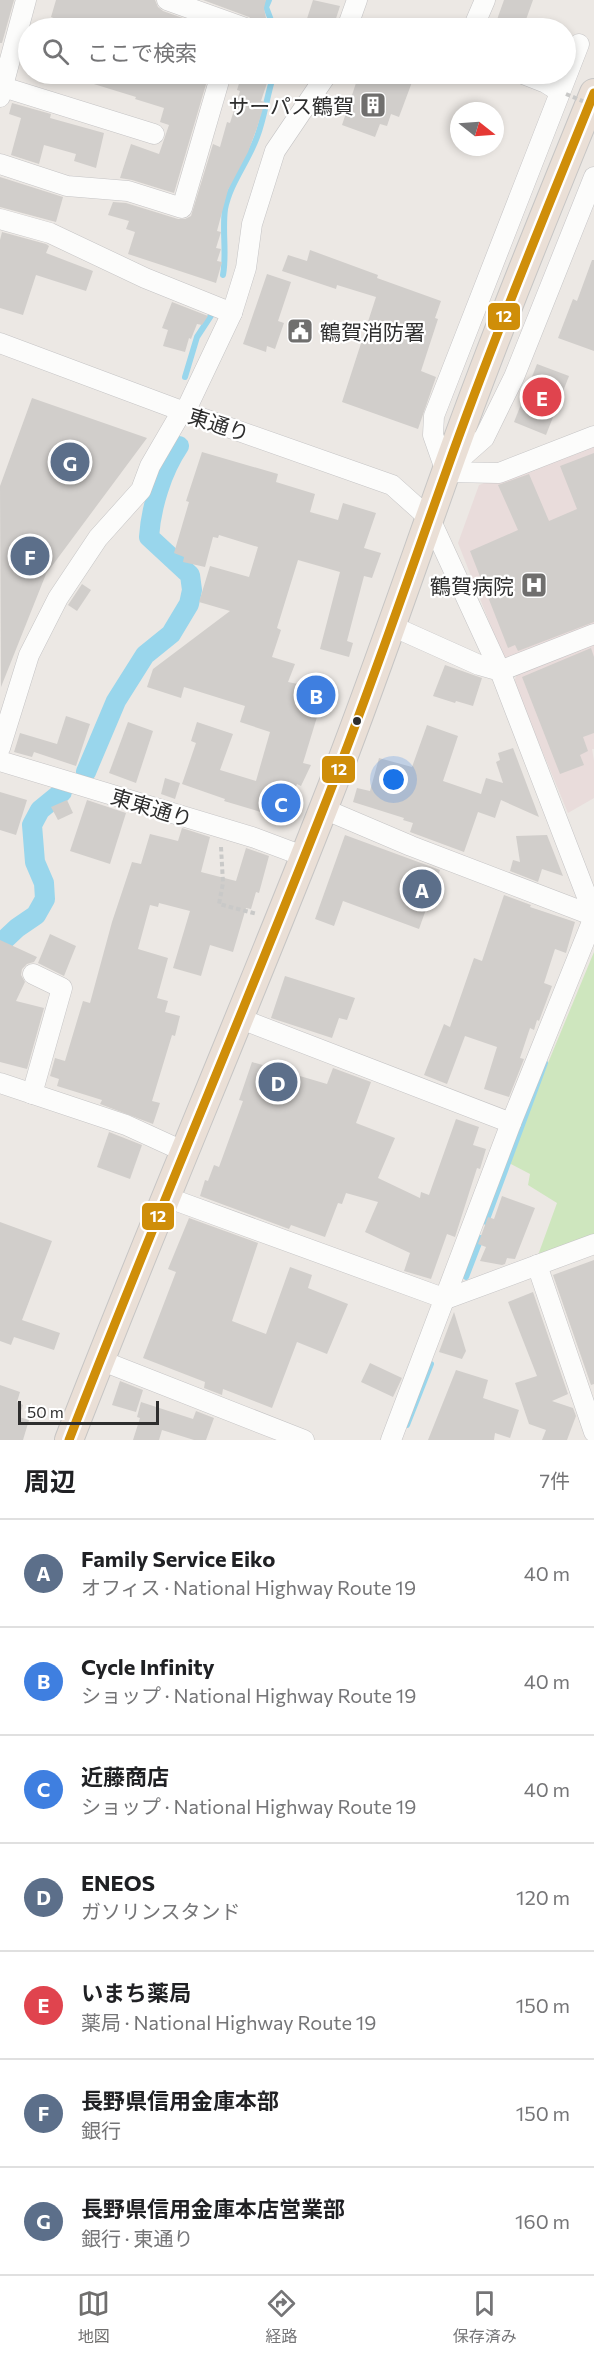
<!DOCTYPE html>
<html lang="ja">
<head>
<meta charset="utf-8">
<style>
  :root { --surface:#fff; --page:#f6f6f6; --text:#202124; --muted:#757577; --line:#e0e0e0; --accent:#706f6e }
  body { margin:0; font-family:Commissioner,"Noto Sans JP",sans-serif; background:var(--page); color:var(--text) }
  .compass { position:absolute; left:450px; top:102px; width:54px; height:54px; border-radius:50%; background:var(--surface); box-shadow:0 3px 9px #0003; rotate:107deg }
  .scale { position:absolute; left:18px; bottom:15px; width:141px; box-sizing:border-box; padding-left:6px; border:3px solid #2e2e2e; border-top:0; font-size:16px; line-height:21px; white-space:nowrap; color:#2e2e2e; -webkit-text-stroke:4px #fff; paint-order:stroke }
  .you { position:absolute; left:394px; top:780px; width:21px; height:21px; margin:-15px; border:4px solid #fff; border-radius:50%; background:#1a73e8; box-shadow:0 0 0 9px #1a73e833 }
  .badge { display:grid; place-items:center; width:39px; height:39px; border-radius:50%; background:var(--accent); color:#fff; font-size:20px; font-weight:700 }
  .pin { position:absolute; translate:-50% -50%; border:3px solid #fff; box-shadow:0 2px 6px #0006 }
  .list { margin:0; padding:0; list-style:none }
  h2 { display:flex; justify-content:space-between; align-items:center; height:78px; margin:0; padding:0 24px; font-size:26px }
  h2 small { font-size:20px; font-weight:400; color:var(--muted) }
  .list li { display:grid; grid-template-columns:39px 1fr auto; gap:18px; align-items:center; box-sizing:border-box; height:108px; padding:0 24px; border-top:2px solid var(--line) }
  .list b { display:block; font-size:22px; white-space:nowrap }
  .list p { margin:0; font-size:20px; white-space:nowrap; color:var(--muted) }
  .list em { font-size:20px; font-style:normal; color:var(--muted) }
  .icon { flex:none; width:33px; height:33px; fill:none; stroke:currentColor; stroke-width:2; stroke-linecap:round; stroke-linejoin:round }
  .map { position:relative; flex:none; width:594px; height:1440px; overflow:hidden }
  .search { position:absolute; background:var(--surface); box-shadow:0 3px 9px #0003; left:18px; right:18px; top:18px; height:66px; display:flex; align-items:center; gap:15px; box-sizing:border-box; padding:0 21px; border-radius:33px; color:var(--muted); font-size:22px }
  .sheet { height:834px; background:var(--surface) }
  nav { display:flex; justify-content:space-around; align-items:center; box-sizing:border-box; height:84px; border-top:2px solid var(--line); background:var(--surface); font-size:16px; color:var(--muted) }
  nav a { display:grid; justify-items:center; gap:3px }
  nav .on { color:var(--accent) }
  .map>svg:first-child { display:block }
  .medical { fill:#e9dcdb }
  .green { fill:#cee6be }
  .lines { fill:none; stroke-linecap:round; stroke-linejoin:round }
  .stream { stroke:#99d6ec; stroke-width:6 }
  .canal { stroke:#99d6ec; stroke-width:20 }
  .building { fill:#d1cecb }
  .minor-casing { stroke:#c5c4c5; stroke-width:21 }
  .highway-casing { stroke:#c6c5c4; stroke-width:30 }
  .path { stroke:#c9c9c8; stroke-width:4; stroke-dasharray:4.5 3; stroke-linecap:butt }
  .minor { stroke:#fcfcfb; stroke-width:20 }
  .highway { stroke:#eadfd6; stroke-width:28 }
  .path-bridge { stroke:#c9c9c8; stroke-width:4; stroke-dasharray:4.5 3; stroke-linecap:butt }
  .bus-1-casing { stroke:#fff; stroke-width:14 }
  .bus-1 { stroke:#cf8e09; stroke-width:9 }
  .bus-dot { fill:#2e2e2e; stroke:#fff; stroke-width:2 }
  .labels { text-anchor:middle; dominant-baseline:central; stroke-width:4.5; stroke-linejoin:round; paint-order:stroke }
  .poi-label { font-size:21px; fill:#2e2e2e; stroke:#fff; text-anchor:end }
  .street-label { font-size:21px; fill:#2e2e2e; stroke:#fff }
  .line-badge { stroke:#fff; stroke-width:2 }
  .badge-label { font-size:16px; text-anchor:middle; font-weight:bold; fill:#fff }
</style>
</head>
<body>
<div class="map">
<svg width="594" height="1440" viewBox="0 0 594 1440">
  <rect width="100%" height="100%" fill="#ece8e4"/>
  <g class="medical">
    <polygon points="594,440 594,626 511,660 503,657 458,543 479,485"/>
    <polygon points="594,641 594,749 592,749 594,761 594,798 568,813 514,683 517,673"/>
  </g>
  <polygon class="green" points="594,952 594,1236 537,1258 557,1203 528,1185 530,1174 507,1162"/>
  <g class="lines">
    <g class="stream">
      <polyline points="269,0 266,7 274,28"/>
      <path d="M223 275C227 254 222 231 225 209 230 183 248 162 257 137 265 116 267 94 274 74"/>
      <polyline points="185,377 197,337 212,314"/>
      <polyline points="486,1222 545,1063"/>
      <polyline points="466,1277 481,1238"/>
      <polyline points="407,1425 431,1364"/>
    </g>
    <g class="canal">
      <path d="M86 772 116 701 145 655 171 634 189 604 192 590 190 575 149 537C151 507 162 471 179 446"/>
      <polyline points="0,944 17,928 36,915 45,899 44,883 35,862 32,825 40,810 62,792"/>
    </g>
  </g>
  <g class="building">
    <polygon points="0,0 14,0 2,43 0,43"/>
    <polygon points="56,0 155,0 158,7 163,11 211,28 53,28 56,19 51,17"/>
    <polygon points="203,0 266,0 264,8 268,28 256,23 249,17"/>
    <polygon points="313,0 340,6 333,28 304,28"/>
    <polygon points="504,0 533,0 523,28 494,28"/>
    <polygon points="72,74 209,74 174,193 132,180 120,178 131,144 159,154 169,125 160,122 164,108 135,99 136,97 71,77"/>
    <polygon points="242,74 270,74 261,101 265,102 257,128 248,152 228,190 217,231 221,232 216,248 221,249 217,261 222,262 216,283 128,254 135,232 126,229 129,221 108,215 113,202 126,203 178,219 185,219 191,216 213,144 220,147 227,122 230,123 240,91 237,90"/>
    <polygon points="359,74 415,74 399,117 391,114 387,126 380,124 375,137 342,125"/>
    <polygon points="12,103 51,114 50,118 104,133 96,168 74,161 76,154 44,145 39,164 11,155 21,118 9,114"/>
    <polygon points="0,177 63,197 56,222 0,207"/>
    <polygon points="2,232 46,244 49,246 46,253 93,271 86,291 36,275 23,315 0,308 0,240"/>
    <polygon points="310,250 378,275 377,278 441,301 435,318 438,319 421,371 436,377 418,429 342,402 376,297 337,285 336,289 282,271 288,255 307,261"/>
    <polygon points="592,260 594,260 594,351 558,338 573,299 577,301"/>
    <polygon points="267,274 291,282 278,321 284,323 275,349 267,346 266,352 243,344"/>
    <polygon points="172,302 208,316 202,325 197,324 191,339 189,338 185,352 163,346 168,330 162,328"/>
    <polygon points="537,364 569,376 546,435 514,422"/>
    <polygon points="32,398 147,438 46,574 1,687 0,486"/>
    <polygon points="202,452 278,474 276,482 315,494 310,512 338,520 343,503 376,513 364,548 381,553 372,578 364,576 347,641 353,643 349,657 320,649 340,572 298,560 277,628 281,630 272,657 295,664 288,682 323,689 317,717 303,763 311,765 301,786 297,784 281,818 224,801 225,799 182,784 196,743 191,741 197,722 233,734 220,770 256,781 270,732 240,722 245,706 184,687 181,698 147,687 153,669 230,611 199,602 210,566 249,577 258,547 219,535 218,538 213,537 205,567 183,562 184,557 174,553 189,502 186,501"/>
    <polygon points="594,453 594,622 518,651 515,645 508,648 470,551 518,530 498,485 529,474 549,521 577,509 560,466"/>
    <polygon points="82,584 91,590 77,611 68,605"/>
    <polygon points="591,648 594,657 594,733 583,737 588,751 580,755 584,765 560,774 522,677"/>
    <polygon points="445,665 482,678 473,706 456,701 455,703 433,696"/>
    <polygon points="66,716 90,724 76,766 34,752 32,757 14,752 20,733 57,744"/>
    <polygon points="128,722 153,731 136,783 109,773"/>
    <polygon points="427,725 458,736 443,781 481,794 486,778 503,783 496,762 500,760 498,753 513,748 539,817 501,800 495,818 478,812 464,852 410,832 413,823 403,820 404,818 353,802 357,788 370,791 379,758 412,767"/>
    <polygon points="165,778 180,783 175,799 161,794"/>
    <polygon points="0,792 27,800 16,835 0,830"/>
    <polygon points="67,800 73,813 58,820 51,807"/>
    <polygon points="87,800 126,813 110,864 70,851"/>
    <polygon points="182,828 210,837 201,872 236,881 246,848 269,856 259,893 256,892 251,909 246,908 233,952 210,945 201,976 173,968 190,911 159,903 158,907 150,905 138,949 168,958 157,998 168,1001 165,1012 180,1016 175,1036 172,1035 152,1101 160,1103 153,1124 100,1104 102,1100 57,1086 59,1079 50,1076 55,1058 65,1061 83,1001 90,1003 112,922 132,862 141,864 150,834 178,841"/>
    <polygon points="345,835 440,870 419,929 343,901 334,926 315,919"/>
    <polygon points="547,835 563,876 542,869 538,882 510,871 513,860 520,862 516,836"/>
    <polygon points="504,895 531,905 530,907 575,922 566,953 555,949 544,983 552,986 539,1021 537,1020 534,1030 530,1028 520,1058 524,1059 509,1097 484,1089 497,1047 465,1036 447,1084 424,1075 444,1024 450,1027 474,958 482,961"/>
    <polygon points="50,934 76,946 64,976 38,963"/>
    <polygon points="0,940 37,957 34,962 27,964 22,969 21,975 25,982 16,1001 44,1008 27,1069 0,1062"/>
    <polygon points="285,976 355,998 347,1020 339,1018 332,1038 271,1018"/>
    <polygon points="252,1062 327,1084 333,1068 371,1082 356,1123 395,1138 378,1178 420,1198 421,1192 429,1195 456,1119 479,1127 473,1145 486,1149 480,1169 477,1168 455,1237 447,1234 431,1279 404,1271 410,1253 365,1232 378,1202 346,1193 342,1204 338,1203 325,1237 291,1225 289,1229 200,1196 205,1180 208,1181 214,1165 219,1167 243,1101 239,1100"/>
    <polygon points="109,1132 142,1145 130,1179 97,1167"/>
    <polygon points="502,1196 535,1208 515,1259 507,1258 505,1264 502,1265 480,1261 486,1247 478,1244 488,1217 494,1219"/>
    <polygon points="189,1218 258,1243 232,1321 266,1334 290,1267 312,1275 308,1288 348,1304 327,1354 297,1342 272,1408 223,1389 222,1395 204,1388 205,1382 143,1358 176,1272 168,1269"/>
    <polygon points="0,1222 52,1241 22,1320 60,1333 54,1350 14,1337 11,1345 0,1341"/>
    <polygon points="594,1260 594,1384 591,1385 553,1275"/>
    <polygon points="533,1292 568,1394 552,1401 573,1408 576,1416 567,1440 542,1440 546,1430 529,1424 515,1383 537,1376 508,1302"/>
    <polygon points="454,1312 466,1351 462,1359 439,1352"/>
    <polygon points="370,1363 402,1378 393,1397 361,1382"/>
    <polygon points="456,1370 488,1380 483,1398 519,1410 510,1438 495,1433 494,1440 428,1440"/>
    <polygon points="120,1381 143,1390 136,1412 112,1405"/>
    <polygon points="0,1385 20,1392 17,1402 23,1405 19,1417 29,1420 23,1440 0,1440"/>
    <polygon points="141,1402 193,1419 196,1411 214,1418 206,1440 194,1440 162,1430 159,1440 133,1440 140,1418 137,1417"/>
  </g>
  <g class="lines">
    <defs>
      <g id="minor">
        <polyline points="167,0 245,28"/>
        <polyline points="347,28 357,0"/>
        <polyline points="473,28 485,0"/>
        <polyline points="523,74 546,83 560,92"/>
        <polyline points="3,87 154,134"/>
        <polyline points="0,97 26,0"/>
        <polyline points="0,164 67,186 128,191 182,208 221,74"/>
        <polyline points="0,219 50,233 145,278 232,313"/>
        <polyline points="0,343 182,411 392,485 430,519 500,671 594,915"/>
        <polyline points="185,412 232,313 246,268 252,224 275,151 327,74"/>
        <polyline points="450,468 484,438 514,377 594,177"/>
        <polyline points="446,472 433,435 434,416 579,44"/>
        <polyline points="446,472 499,473 594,436"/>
        <polyline points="392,626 479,665 500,671 594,634"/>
        <polyline points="0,748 29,655 58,598 98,538 141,490 150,466 182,411"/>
        <polyline points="0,761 255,838 303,856"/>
        <polyline points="324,809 411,846 594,916"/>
        <polyline points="241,1019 511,1123"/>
        <polyline points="0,1083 126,1125 185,1152"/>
        <polyline points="32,1094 62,988 33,974"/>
        <polyline points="166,1197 446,1299 594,1244"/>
        <polyline points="537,1265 594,1432"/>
        <polyline points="100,1360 304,1440"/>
        <polyline points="391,1440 511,1123 594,917"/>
      </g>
      <path id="highway" d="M69 1440C151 1228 241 1019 324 807 368 696 406 584 446 472 491 345 543 219 594 93"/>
    </defs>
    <use href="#minor" class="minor-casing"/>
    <use href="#highway" class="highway-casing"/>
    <polyline class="path" points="221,847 223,883 219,904 257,914"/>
    <use href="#minor" class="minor"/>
    <use href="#highway" class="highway"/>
    <polyline class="path-bridge" points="566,94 594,106"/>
    <defs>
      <path id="bus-1" d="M69 1440C151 1228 241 1019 324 807 368 696 406 584 446 472 491 345 543 219 594 93"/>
    </defs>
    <use href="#bus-1" class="bus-1-casing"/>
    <use href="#bus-1" class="bus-1"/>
  </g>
  <defs>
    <symbol id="building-square" viewBox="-11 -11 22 22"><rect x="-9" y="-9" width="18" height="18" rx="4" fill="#706f6e" stroke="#fff"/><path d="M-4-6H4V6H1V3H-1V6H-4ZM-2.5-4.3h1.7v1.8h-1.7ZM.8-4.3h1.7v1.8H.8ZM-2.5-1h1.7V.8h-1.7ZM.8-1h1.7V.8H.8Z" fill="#fff"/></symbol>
    <symbol id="civic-square" viewBox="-11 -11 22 22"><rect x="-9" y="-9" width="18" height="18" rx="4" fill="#706f6e" stroke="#fff"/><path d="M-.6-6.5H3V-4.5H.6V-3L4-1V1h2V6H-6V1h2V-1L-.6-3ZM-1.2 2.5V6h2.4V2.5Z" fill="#fff"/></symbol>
    <symbol id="hospital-square" viewBox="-11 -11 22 22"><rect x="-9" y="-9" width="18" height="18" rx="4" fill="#706f6e" stroke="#fff"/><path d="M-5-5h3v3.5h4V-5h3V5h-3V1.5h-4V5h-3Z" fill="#fff"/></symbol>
  </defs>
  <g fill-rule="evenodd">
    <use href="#building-square" x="358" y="90" width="30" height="30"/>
    <use href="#civic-square" x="285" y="316" width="30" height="30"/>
    <use href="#hospital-square" x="519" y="570" width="30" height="30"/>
  </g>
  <circle class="bus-dot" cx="357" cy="721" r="5"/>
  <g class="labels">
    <g class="poi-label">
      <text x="354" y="105">サーパス鶴賀</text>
      <text x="320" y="331" text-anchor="start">鶴賀消防署</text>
      <text x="514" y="585">鶴賀病院</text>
    </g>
    <g class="street-label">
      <text transform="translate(219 424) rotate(18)">東通り</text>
      <text transform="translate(152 807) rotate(17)">東東通り</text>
    </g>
  </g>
  <g class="line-badge">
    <rect x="487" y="302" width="34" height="29" rx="6" fill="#cf8e09"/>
    <rect x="321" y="755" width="35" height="29" rx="6" fill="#cf8e09"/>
    <rect x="141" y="1202" width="34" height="29" rx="6" fill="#cf8e09"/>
  </g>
  <g class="badge-label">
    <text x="504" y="322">12</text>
    <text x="339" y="775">12</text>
    <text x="158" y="1222">12</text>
  </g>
</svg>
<svg class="compass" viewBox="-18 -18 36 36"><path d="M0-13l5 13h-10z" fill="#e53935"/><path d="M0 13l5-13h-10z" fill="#757577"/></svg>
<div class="scale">50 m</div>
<div class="you"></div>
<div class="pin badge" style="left:422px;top:889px;background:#5c6f8a">A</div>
<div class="pin badge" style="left:316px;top:695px;background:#3f7fe0">B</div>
<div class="pin badge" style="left:281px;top:803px;background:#3f7fe0">C</div>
<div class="pin badge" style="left:278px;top:1082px;background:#5c6f8a">D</div>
<div class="pin badge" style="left:542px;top:397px;background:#e0444e">E</div>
<div class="pin badge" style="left:30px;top:556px;background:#5c6f8a">F</div>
<div class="pin badge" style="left:70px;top:462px;background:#5c6f8a">G</div>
<div class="search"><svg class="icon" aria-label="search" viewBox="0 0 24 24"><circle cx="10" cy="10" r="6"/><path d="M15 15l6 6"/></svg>ここで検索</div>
</div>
<section class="sheet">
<h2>周辺<small>7件</small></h2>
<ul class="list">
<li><span class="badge" style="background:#5c6f8a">A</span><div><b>Family Service Eiko</b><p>オフィス · National Highway Route 19</p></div><em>40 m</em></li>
<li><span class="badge" style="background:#3f7fe0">B</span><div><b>Cycle Infinity</b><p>ショップ · National Highway Route 19</p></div><em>40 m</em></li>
<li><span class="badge" style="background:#3f7fe0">C</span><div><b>近藤商店</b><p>ショップ · National Highway Route 19</p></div><em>40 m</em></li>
<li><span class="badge" style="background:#5c6f8a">D</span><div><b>ENEOS</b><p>ガソリンスタンド</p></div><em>120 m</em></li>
<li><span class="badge" style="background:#e0444e">E</span><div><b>いまち薬局</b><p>薬局 · National Highway Route 19</p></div><em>150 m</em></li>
<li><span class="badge" style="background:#5c6f8a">F</span><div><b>長野県信用金庫本部</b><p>銀行</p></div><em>150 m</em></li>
<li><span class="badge" style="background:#5c6f8a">G</span><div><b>長野県信用金庫本店営業部</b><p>銀行 · 東通り</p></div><em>160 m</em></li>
</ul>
</section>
<nav>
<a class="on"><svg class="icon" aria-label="map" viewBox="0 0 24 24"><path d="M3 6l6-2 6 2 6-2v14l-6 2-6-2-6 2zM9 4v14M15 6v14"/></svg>地図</a>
<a><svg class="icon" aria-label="directions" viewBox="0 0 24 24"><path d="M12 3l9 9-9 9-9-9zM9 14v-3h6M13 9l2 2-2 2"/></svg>経路</a>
<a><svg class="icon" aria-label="saved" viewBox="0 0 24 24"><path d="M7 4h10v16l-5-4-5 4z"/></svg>保存済み</a>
</nav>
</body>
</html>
